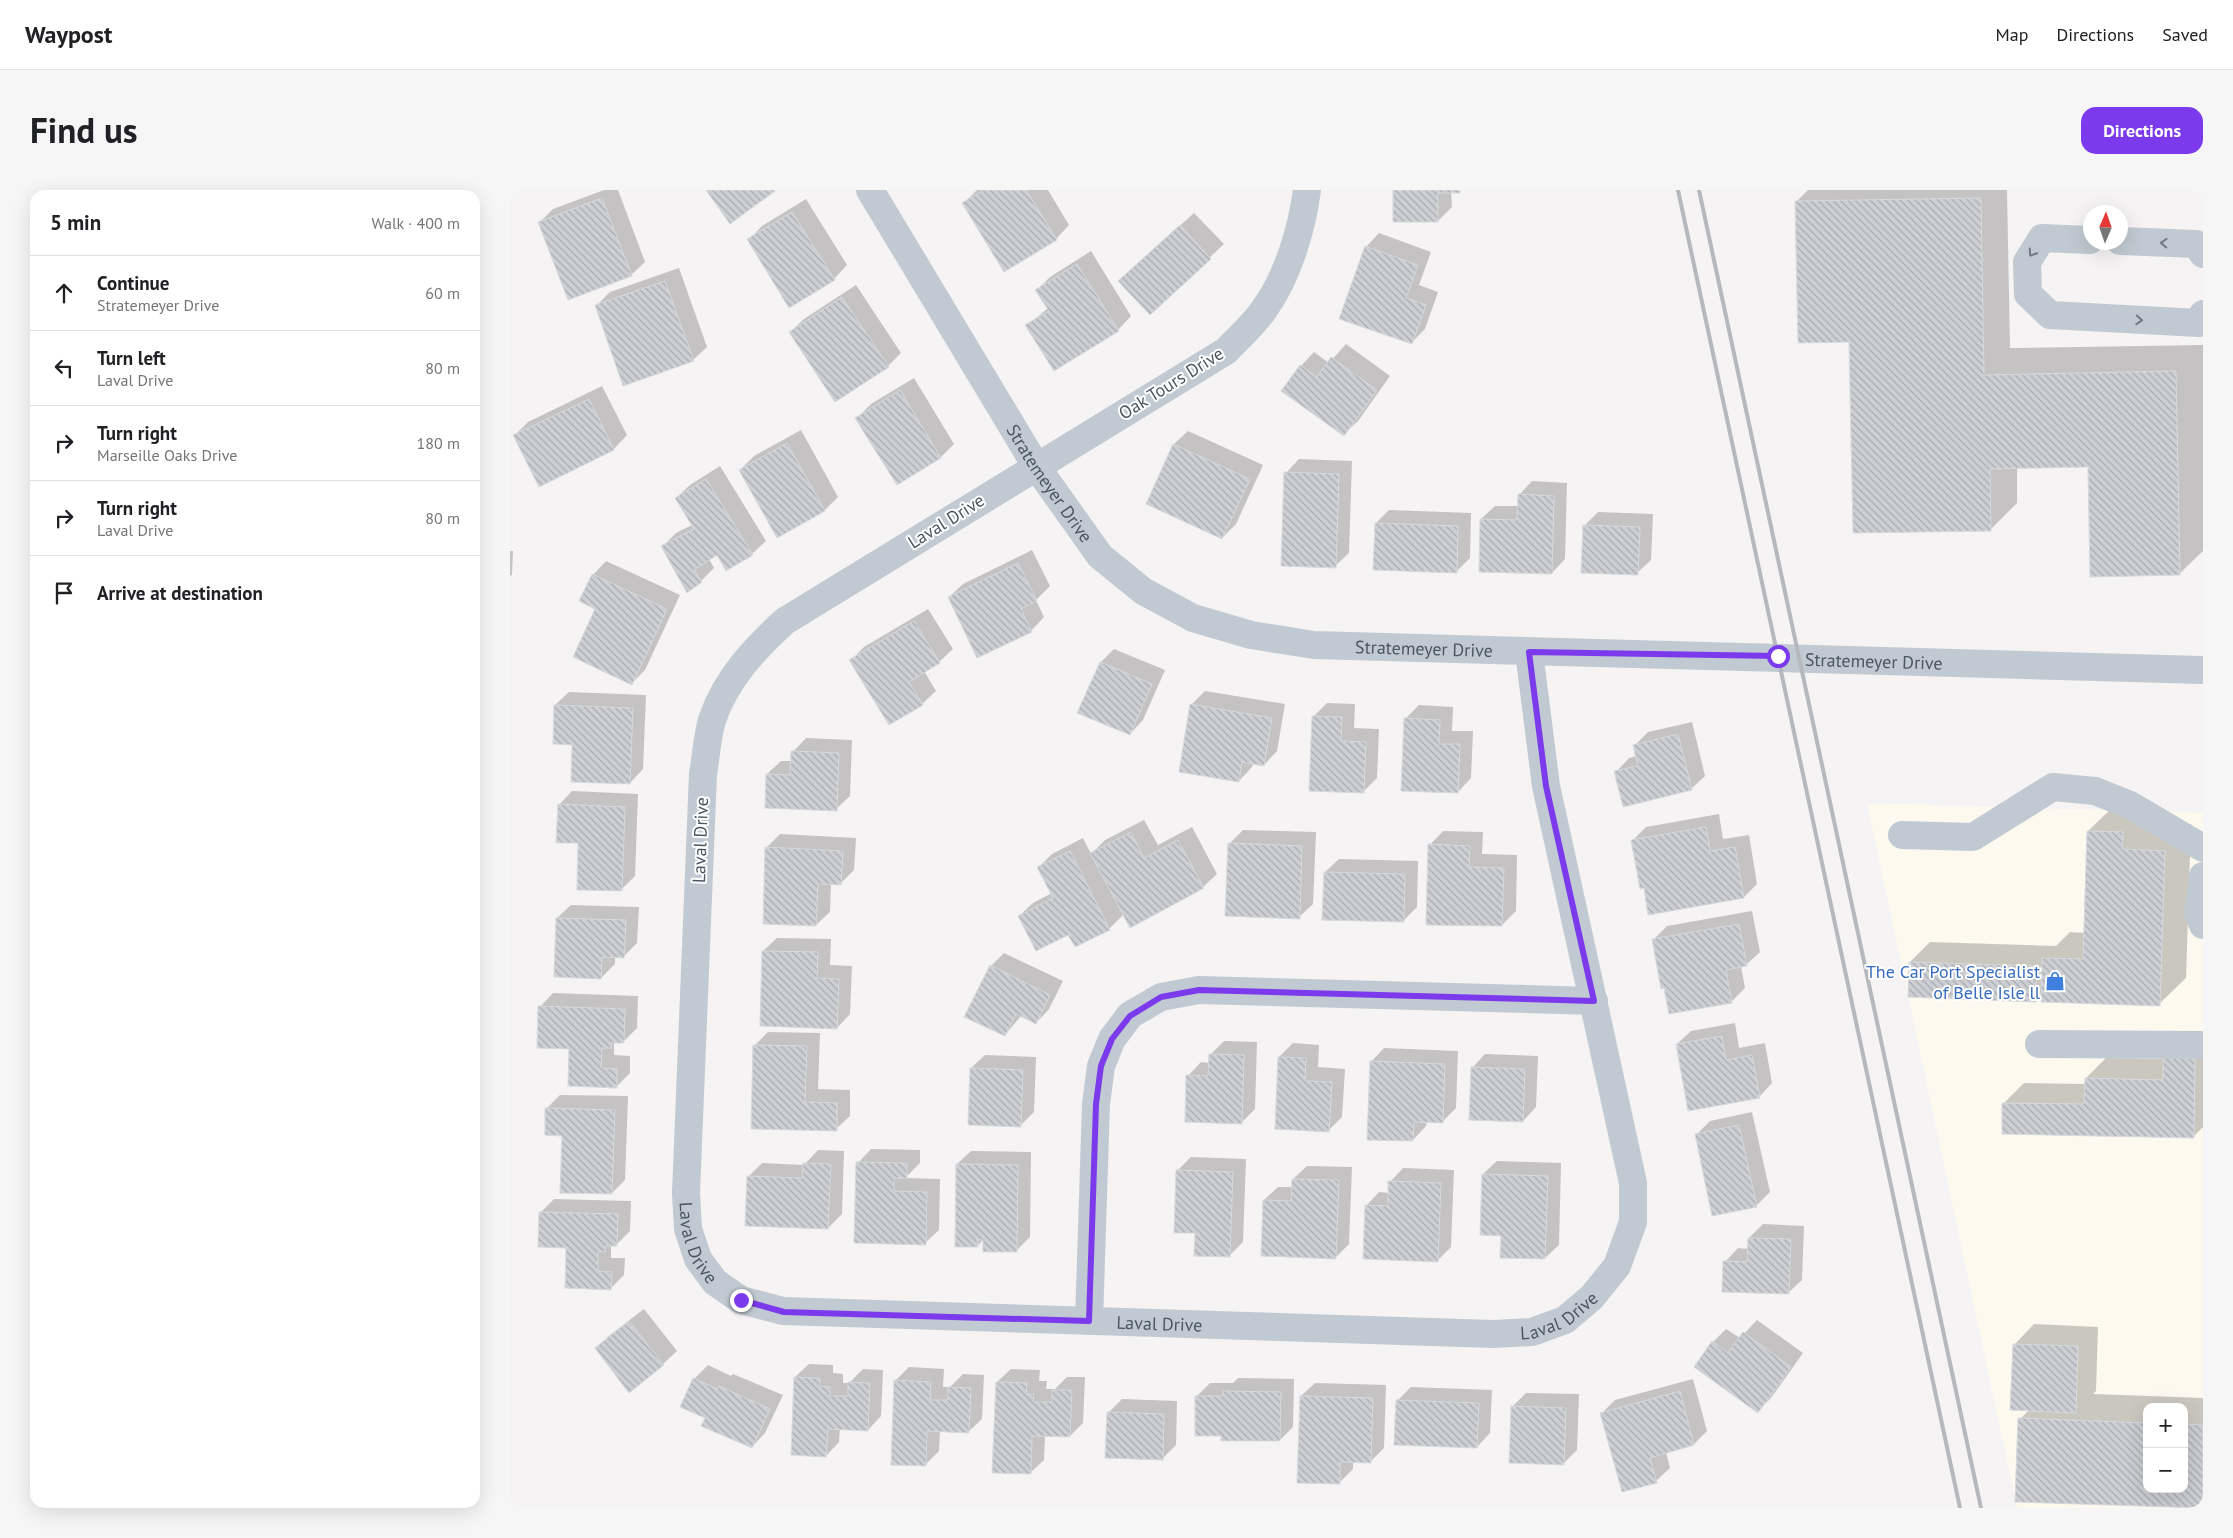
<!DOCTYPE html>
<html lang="en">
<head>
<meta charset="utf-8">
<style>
  :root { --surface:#fff; --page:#f6f6f6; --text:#202124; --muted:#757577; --line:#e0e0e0; --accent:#7c3aed }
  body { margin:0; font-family:"PT Sans",sans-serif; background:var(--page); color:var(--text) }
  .controls { position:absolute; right:15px; bottom:15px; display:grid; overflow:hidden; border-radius:10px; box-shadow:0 5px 20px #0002 }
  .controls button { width:45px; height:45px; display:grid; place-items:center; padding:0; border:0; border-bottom:1px solid var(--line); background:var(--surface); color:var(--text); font:25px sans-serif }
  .compass { position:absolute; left:1573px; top:15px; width:45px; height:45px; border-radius:50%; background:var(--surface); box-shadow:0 5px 20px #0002; rotate:2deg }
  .stop { position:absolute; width:15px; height:15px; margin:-11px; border:4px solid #7c3aed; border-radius:50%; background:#fff }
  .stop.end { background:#7c3aed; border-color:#fff; box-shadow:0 1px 5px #0008 }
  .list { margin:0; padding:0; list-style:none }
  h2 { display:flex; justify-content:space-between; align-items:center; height:65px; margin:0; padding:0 20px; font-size:21px }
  h2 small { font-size:16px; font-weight:400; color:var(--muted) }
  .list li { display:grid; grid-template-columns:32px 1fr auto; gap:15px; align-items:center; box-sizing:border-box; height:75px; padding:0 20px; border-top:1px solid var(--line) }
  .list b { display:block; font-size:19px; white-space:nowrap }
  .list p { margin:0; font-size:16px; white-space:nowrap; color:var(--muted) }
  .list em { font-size:16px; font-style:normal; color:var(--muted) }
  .icon { flex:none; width:28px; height:28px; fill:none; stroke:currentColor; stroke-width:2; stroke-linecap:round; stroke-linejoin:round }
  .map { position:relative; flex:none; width:1693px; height:1318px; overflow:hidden; border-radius:15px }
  header { display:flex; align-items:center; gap:30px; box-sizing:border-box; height:70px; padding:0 25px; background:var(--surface); border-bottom:1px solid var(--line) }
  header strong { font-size:24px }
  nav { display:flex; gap:28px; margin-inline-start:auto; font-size:18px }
  .intro { display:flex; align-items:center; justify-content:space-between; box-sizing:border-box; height:120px; padding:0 30px }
  h1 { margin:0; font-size:35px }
  .button { padding:12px 22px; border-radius:15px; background:var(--accent); color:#fff; font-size:18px; font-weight:700 }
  main { display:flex; gap:30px; padding:0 30px }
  aside { flex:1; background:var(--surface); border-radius:15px; box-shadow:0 5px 20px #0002 }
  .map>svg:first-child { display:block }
  .commercial { fill:#fdf9ef; fill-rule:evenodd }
  .shadow { fill:#0003; fill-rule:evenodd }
  .building { fill:url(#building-back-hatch); stroke:#d7d9de }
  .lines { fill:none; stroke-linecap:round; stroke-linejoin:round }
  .minor { stroke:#c1cad2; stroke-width:28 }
  .rail { stroke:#b5b8bd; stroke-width:4 }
  .oneway { stroke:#6e7983 }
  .route { stroke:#7c3aed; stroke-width:6 }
  .labels { text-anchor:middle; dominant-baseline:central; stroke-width:4; stroke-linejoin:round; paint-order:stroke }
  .street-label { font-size:18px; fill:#4a5661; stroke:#fff }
  .shop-label { font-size:18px; fill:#366cbe; stroke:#fff; text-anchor:end }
</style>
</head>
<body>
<header>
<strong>Waypost</strong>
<nav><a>Map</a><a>Directions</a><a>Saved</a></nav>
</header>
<div class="intro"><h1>Find us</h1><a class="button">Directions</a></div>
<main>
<aside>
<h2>5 min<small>Walk · 400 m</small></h2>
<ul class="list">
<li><svg class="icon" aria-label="ahead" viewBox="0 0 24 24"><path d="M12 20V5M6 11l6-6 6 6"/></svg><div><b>Continue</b><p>Stratemeyer Drive</p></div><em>60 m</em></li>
<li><svg class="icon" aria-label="left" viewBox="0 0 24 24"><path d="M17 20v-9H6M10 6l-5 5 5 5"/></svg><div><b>Turn left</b><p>Laval Drive</p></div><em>80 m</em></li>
<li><svg class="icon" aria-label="right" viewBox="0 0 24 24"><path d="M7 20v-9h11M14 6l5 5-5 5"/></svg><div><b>Turn right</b><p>Marseille Oaks Drive</p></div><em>180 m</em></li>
<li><svg class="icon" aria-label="right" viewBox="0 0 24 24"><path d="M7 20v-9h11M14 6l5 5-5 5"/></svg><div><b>Turn right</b><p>Laval Drive</p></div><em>80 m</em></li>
<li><svg class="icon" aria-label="arrive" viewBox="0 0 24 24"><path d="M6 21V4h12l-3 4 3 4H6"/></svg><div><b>Arrive at destination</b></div></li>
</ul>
</aside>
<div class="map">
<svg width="1693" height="1318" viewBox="0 0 1693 1318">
  <defs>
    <pattern id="building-back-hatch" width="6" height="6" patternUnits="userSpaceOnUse" patternTransform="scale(1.25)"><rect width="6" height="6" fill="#cdcfd5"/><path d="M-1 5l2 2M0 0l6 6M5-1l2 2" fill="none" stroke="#a8abb0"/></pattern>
  </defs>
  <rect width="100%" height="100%" fill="#f5f3f3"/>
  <path class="commercial" d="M1357 613 1693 623V1318H1507ZM1637 1217H1674V1299H1637Z"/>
  <g class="shadow">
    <polygon points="94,0 108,0 135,72 121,85 29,33 43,19"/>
    <polygon points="467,0 538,0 559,35 546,49 454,13"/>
    <polygon points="884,0 951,0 941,1 942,17 928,31"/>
    <polygon points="1298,0 1497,0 1500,158 1693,155 1693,361 1669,384 1580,276 1507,277 1507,313 1481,339 1341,151 1286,12"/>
    <polygon points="296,9 337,75 324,89 239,50 252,36"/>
    <polygon points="684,23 714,54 640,123 623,78"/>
    <polygon points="869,43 921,62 909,95 928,102 915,139 901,153 856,57"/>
    <polygon points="581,61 621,126 608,140 517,136 538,118 527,100 540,87"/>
    <polygon points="169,78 197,157 183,170 86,116 100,102"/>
    <polygon points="346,95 391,163 378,176 280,142 294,129"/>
    <polygon points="836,154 880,186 848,231 834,244 791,176 804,162 819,173"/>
    <polygon points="404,188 444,254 431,267 387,293 347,228 361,214"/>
    <polygon points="92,196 117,245 104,259 29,295 5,245 18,232"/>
    <polygon points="291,240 328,307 315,320 230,280 244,266"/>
    <polygon points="678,241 753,275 726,334 712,348 637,313 664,254"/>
    <polygon points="789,269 842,271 839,363 825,376 776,283"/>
    <polygon points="210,276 256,351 242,364 207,364 199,369 204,378 191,391 153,356 166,343 182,335 166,308 180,295"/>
    <polygon points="1022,291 1057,293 1055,369 1042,383 971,329 985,316 1009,316 1009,305"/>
    <polygon points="879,320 961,323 960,368 946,382 866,333"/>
    <polygon points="1088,322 1143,324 1141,370 1127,383 1074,336"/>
    <polygon points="522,360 540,396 526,410 534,427 521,441 439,407 453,394"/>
    <polygon points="0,361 3,361 2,385 0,386"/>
    <polygon points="96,371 170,405 135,480 122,493 87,418 83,385"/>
    <polygon points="418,419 443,459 429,472 414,481 426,501 412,514 341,470 354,457"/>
    <polygon points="604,459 655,480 633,530 620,544 591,472"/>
    <polygon points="695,501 775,514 767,561 754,575 743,573 742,577 729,591 681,515"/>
    <polygon points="59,502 136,505 133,579 120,593 64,554 45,515"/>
    <polygon points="817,513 845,514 844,538 869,539 867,588 853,602 803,527"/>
    <polygon points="909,515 943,517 942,541 963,541 961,588 948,602 895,529"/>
    <polygon points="1182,532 1195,586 1181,599 1106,582 1119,568 1127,566 1125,555 1138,542"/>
    <polygon points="296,548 342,550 340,606 326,619 257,584 271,571 282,571 283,562"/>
    <polygon points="62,601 128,604 125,686 111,700 70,652 49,615"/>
    <polygon points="1605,615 1639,633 1681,634 1676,788 1649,814 1532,803 1525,811 1400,772 1420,752 1546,756 1560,742 1575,743 1578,641"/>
    <polygon points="1209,624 1213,649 1239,645 1247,694 1234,707 1135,696 1123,650 1136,637"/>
    <polygon points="634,630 648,655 682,637 707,684 693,697 614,724 599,739 559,743 509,726 523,713 542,703 528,678 542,664 573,648 581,664 595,650"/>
    <polygon points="733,640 806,642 803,714 789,727 719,654"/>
    <polygon points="933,641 973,642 972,664 1007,665 1006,721 992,735 920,655"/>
    <polygon points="270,644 346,648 344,680 331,693 321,693 320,722 306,735 256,658"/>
    <polygon points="829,669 908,671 907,717 893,731 815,682"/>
    <polygon points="61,715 129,717 127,753 114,766 105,766 105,774 91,788 47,728"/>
    <polygon points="1242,721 1250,762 1236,775 1231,776 1235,798 1221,812 1143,750 1157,736"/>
    <polygon points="267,748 321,749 320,775 342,776 340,824 327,838 253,761"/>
    <polygon points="494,763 553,791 539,819 526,833 511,826 495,845 481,776"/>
    <polygon points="43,803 128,806 127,838 113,852 106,852 104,854 104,865 120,866 120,883 106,897 60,858 30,817"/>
    <polygon points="1225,833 1229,858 1255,853 1262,893 1249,907 1167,854 1181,841"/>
    <polygon points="258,842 310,843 308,899 340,900 340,926 326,939 242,937 244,856"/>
    <polygon points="1693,849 1693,937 1684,946 1494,913 1514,893 1576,894 1576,888 1596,868 1654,869"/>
    <polygon points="714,851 747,852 745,919 731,933 678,886 691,872 700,873 700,865"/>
    <polygon points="783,853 809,855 808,877 835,879 832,927 819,940 766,938 769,867"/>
    <polygon points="874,858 948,861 946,918 933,931 917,931 916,936 903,950 861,872"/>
    <polygon points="975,864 1028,866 1026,917 1013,931 962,878"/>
    <polygon points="475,865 526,867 524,922 511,935 461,878"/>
    <polygon points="50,905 118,906 115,990 102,1003 53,944 37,918"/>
    <polygon points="1242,922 1260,1002 1246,1016 1186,945 1200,931"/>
    <polygon points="361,959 410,960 410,973 395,988 430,989 429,1040 415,1053 348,973"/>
    <polygon points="308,960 334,961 332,1024 318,1038 238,987 252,973 294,975"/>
    <polygon points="461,961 521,962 520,1047 506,1061 474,1049 467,1056 447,974"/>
    <polygon points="681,967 736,969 733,1052 719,1066 667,981"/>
    <polygon points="987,971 1051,973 1049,1055 1035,1068 992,1045 973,984"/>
    <polygon points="797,976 842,977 839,1054 825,1068 754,1010 768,997 783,997 783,989"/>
    <polygon points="893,978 944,980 941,1057 928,1070 856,1016 869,1002 879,1003 880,992"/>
    <polygon points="44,1009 121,1011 120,1041 106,1055 101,1055 101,1068 115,1068 114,1085 101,1098 57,1057 30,1023"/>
    <polygon points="1253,1034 1294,1036 1292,1090 1278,1103 1215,1072 1228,1058 1239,1059 1239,1048"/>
    <polygon points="134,1119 167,1161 153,1174 86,1158 100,1145"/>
    <polygon points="1247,1130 1293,1163 1261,1208 1248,1221 1203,1152 1216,1139 1230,1148"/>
    <path d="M1524 1134 1588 1137 1586 1201 1583 1204 1693 1208V1317L1507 1311 1510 1229 1519 1220 1504 1155ZM1637 1217H1674V1299H1637Z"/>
    <polygon points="299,1174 323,1175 323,1183 333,1184 333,1193 339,1193 353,1179 373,1180 371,1226 358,1240 330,1238 329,1252 316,1266 285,1187"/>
    <polygon points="198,1175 221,1186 223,1184 273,1205 255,1243 242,1257 196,1227 184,1189"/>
    <polygon points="399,1177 434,1179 433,1197 440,1197 453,1184 474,1185 472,1229 458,1242 430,1241 429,1261 415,1275 385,1191"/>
    <polygon points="501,1179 530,1180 529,1191 537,1191 536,1199 545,1199 557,1187 575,1187 573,1233 560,1246 535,1245 534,1270 520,1283 487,1192"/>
    <polygon points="728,1188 784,1189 783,1237 770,1250 712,1245 686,1207 700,1193 723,1193"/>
    <polygon points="1183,1189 1197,1241 1184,1254 1156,1262 1160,1278 1146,1291 1091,1224 1105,1210"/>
    <polygon points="805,1193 876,1195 874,1258 860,1272 843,1271 843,1279 829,1293 791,1206"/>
    <polygon points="901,1197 982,1200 980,1243 967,1257 887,1211"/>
    <polygon points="1016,1203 1069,1204 1067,1260 1053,1274 1003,1216"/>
    <polygon points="612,1209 667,1211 666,1255 652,1269 598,1223"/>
  </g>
  <g class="building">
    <polygon points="196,0 264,0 265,1 220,34"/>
    <polygon points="474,0 516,0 547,50 494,82 452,13"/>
    <polygon points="883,0 950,0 950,3 928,3 928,32 883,32"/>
    <polygon points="92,8 122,86 58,110 28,32"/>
    <polygon points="1471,8 1474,185 1666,181 1670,385 1580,387 1578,277 1480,279 1481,341 1343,343 1339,152 1288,153 1285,11"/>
    <polygon points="282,22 325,90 279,118 237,49"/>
    <polygon points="670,35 701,69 640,125 608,91"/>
    <polygon points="855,56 908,75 896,108 916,115 902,154 829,129"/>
    <polygon points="567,74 609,141 544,181 515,135 539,121 525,100"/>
    <polygon points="155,91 184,171 113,196 85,115"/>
    <polygon points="332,107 379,177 325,212 279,142"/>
    <polygon points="821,167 867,200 834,246 771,201 790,175 807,187"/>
    <polygon points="390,200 431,268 387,295 345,228"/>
    <polygon points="79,209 104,260 29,297 3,245"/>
    <polygon points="277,253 315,321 267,348 229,280"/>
    <polygon points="663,254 740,289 712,349 636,314"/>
    <polygon points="774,282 829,284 826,378 771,376"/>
    <polygon points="196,289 243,365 216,381 207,365 184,380 192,392 177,403 151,356 184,339 165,308"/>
    <polygon points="1008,304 1044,306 1042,384 969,382 970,329 1007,330"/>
    <polygon points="865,333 948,336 947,383 863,380"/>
    <polygon points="1073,335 1130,337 1128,385 1071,383"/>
    <polygon points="508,373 527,411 511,419 522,442 467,468 438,407"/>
    <polygon points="82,384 157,419 122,495 63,467 85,419 69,411"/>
    <polygon points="404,431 430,473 399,492 413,515 379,535 339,470"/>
    <polygon points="590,472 642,494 620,545 567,523"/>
    <polygon points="680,514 762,528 754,576 732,572 729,592 669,582"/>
    <polygon points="44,515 123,518 120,594 61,592 62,555 43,554"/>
    <polygon points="802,526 832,527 831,551 856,552 854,603 799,601"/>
    <polygon points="894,528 930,530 929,554 950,554 948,603 891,601"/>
    <polygon points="1168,544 1182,600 1113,617 1104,581 1128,576 1123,555"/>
    <polygon points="281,561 329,563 327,621 255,618 256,584 280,585"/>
    <polygon points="48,614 115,617 112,701 67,700 68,653 46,653"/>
    <polygon points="1196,637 1200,661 1225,657 1234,708 1138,725 1134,698 1130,699 1121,650"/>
    <polygon points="1577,641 1613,642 1612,659 1655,661 1650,816 1531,812 1532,768 1573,769"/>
    <polygon points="621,642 634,668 668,650 694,698 620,738 580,663"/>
    <polygon points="718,653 792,656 790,729 715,726"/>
    <polygon points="918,654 960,656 959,677 994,678 992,736 916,735"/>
    <polygon points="255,657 333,661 331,695 308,694 306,736 253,734"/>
    <polygon points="560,661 600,740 565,757 558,745 526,761 508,726 543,708 527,677"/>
    <polygon points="814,682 895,684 894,732 812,730"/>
    <polygon points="46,728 116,730 114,768 92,767 91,789 44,787"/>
    <polygon points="1229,734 1237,776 1216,780 1222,813 1159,824 1154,798 1151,799 1142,749"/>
    <polygon points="252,761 308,762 307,788 329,789 327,839 250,836"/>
    <polygon points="1399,772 1527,776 1526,812 1398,807"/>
    <polygon points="480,775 540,805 526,834 506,824 495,846 454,827"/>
    <polygon points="28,816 115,819 114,853 101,853 102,858 92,858 91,878 107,879 107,898 58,896 59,859 27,858"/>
    <polygon points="1212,846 1216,870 1242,865 1250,908 1178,921 1166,854"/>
    <polygon points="243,855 297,856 295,912 327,913 327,941 241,939"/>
    <polygon points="699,864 734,865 732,934 675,932 676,885 698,886"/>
    <polygon points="768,867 796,868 795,891 822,892 819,942 765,939"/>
    <polygon points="1653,868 1685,869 1684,948 1492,944 1492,913 1574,914 1575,888 1653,890"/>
    <polygon points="860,871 935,874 933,933 904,932 903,951 857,950"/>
    <polygon points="961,877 1015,879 1013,932 959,930"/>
    <polygon points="460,878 513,880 511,937 458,935"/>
    <polygon points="35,918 105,920 102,1004 50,1003 52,946 35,945"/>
    <polygon points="1229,935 1247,1017 1202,1026 1185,944"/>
    <polygon points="346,972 397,973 397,988 384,988 384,1001 417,1002 416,1055 344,1053"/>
    <polygon points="293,973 321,974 318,1039 235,1036 237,986 292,988"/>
    <polygon points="446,974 508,975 507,1062 473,1062 473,1050 467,1050 468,1057 445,1057"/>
    <polygon points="666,980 723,982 720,1067 684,1066 685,1043 664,1043"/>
    <polygon points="972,984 1038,986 1035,1069 990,1068 991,1046 970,1045"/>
    <polygon points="782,989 829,990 826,1069 751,1066 753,1010 781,1011"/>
    <polygon points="878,991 931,993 928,1072 853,1069 855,1015 878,1016"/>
    <polygon points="29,1022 108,1024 107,1056 96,1056 95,1062 88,1061 88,1081 102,1082 101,1100 55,1098 56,1058 28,1057"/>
    <polygon points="1238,1048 1281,1049 1279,1104 1212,1102 1213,1071 1237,1072"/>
    <polygon points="119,1131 154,1175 119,1203 85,1158"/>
    <polygon points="1233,1142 1281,1177 1248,1223 1184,1177 1202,1151 1218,1163"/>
    <polygon points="1503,1154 1568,1156 1566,1223 1500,1220"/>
    <polygon points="284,1187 310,1188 310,1196 320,1197 320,1206 338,1206 338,1192 360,1193 358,1241 318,1239 316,1267 281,1265"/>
    <polygon points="183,1188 207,1199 209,1196 260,1219 242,1258 191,1236 195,1228 170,1217"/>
    <polygon points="384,1190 421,1192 420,1210 438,1210 438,1197 461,1198 459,1243 417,1241 416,1276 381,1275"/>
    <polygon points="486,1192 517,1193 516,1204 524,1204 523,1212 542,1212 542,1200 562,1200 560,1247 522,1246 521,1284 482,1283"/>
    <polygon points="713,1201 771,1202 770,1251 711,1251 711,1246 685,1246 685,1206 713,1206"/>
    <polygon points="1170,1201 1184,1255 1140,1268 1147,1293 1112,1302 1090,1223"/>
    <polygon points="790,1206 863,1208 861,1273 830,1272 830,1294 787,1293"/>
    <polygon points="886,1210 969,1213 967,1258 884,1255"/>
    <polygon points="1001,1216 1056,1218 1054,1275 999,1273"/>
    <polygon points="597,1222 654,1224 653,1270 595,1268"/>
    <polygon points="1508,1228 1637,1233 1637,1299 1674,1299 1674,1234 1693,1235 1693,1318 1505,1312"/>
  </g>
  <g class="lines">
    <g class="minor">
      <path id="s1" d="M360 0 526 276 590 366 633 401 683 428 741 445 804 455 1693 480"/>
      <path id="s2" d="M797 0C792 38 778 86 755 118 745 134 729 147 716 161L275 431C244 459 216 489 202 530 197 547 196 567 193 584L176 1003 178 1039 188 1069 205 1092 231 1110 273 1121 983 1144 1022 1142 1055 1130 1082 1107 1107 1076 1123 1032V993L1036 596 1019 462"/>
      <polyline points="1580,50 1532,48 1517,72 1518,104 1540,125 1689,133 1693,124"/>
      <polyline points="1610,51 1686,54 1693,64"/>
      <polyline points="1392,645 1463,647 1543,597 1585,601 1620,615 1693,658"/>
      <polyline points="1693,686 1688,723 1693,735"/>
      <polyline points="1529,854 1693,855"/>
      <polyline points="579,1131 586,914 591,876 602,849 620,825 651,807 689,800 1084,811"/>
    </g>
    <g class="rail">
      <polyline points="1168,0 1450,1318"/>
      <polyline points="1189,0 1471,1318"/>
    </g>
  </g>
  <defs><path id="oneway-chevron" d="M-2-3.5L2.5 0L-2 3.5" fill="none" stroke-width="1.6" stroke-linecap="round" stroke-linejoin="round" transform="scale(1.25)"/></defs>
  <g class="oneway">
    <use href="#oneway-chevron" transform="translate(1654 53) rotate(-178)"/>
    <use href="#oneway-chevron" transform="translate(1522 63) rotate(123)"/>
    <use href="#oneway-chevron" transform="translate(1629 130) rotate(3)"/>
  </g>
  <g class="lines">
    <polyline class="route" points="231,1110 274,1122 579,1131 586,914 591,876 602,849 620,826 651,807 689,800 1084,811 1036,596 1019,462 1268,466"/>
  </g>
  <defs>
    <symbol id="shop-bare" viewBox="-9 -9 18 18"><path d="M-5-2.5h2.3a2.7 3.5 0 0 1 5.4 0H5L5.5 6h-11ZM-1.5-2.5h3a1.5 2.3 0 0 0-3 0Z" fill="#3f7fe0" stroke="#fff" stroke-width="2.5" paint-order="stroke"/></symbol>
  </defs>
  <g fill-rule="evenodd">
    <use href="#shop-bare" x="1531" y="777" width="28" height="28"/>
  </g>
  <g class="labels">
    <g class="street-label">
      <text transform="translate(661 193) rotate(-32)">Oak Tours Drive</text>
      <text stroke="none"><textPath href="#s1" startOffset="344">Stratemeyer Drive</textPath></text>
      <text transform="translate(436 331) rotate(-32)">Laval Drive</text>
      <text stroke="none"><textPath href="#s1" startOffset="779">Stratemeyer Drive</textPath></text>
      <text stroke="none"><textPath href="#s1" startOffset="1229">Stratemeyer Drive</textPath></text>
      <text transform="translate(190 650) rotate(-88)">Laval Drive</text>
      <text stroke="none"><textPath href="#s2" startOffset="1352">Laval Drive</textPath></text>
      <text stroke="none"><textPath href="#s2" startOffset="2252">Laval Drive</textPath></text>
      <text stroke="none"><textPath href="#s2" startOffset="1848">Laval Drive</textPath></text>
    </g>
    <g class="shop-label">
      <text x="1530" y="781">The Car Port Specialist<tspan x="1530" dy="21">of Belle Isle ll</tspan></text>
    </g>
  </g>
</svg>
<div class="controls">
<button>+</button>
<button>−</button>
</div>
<svg class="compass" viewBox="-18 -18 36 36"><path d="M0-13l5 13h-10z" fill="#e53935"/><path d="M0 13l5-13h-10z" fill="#757577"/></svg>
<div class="stop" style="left:1268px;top:466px"></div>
<div class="stop end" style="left:231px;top:1110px"></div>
</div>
</main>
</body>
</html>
